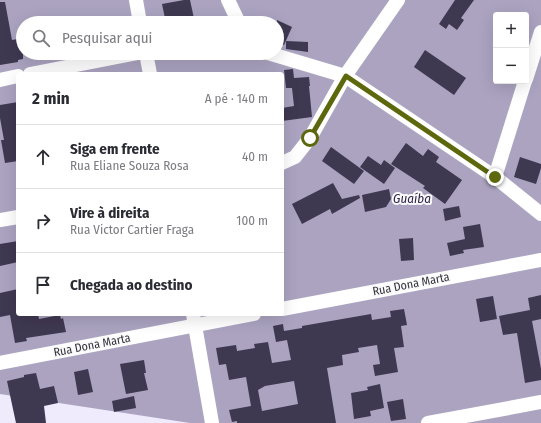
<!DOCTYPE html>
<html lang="pt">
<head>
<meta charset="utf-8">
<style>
  :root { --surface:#fff; --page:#f2f2f3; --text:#2b2b33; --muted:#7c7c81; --line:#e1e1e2 }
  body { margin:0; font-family:"Fira Sans Condensed",sans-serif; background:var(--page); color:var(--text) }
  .controls { position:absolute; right:12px; top:12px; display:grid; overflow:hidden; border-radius:4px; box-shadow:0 4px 16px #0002 }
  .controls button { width:36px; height:36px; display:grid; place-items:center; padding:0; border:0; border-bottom:1px solid var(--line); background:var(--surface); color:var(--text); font:20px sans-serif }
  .stop { position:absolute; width:12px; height:12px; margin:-9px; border:3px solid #5d680d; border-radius:50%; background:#fff }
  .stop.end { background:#5d680d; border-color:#fff; box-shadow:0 1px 4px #0008 }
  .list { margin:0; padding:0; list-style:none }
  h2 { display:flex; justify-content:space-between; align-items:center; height:52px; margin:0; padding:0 16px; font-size:17px }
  h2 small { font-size:13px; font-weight:400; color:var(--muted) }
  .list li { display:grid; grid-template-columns:26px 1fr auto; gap:12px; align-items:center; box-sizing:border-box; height:64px; padding:0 16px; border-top:1px solid var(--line) }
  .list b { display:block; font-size:15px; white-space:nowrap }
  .list p { margin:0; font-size:13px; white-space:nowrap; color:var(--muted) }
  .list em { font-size:13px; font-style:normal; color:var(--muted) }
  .icon { flex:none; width:22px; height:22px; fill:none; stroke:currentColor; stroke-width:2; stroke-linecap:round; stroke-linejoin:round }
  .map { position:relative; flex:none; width:541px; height:423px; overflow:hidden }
  .search { position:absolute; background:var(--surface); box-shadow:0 4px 16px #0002; left:16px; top:16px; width:268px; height:44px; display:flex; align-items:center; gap:10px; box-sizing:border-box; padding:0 14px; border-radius:22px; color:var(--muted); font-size:15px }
  .panel { position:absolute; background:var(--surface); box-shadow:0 4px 16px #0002; left:16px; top:72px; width:268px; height:244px; border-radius:4px }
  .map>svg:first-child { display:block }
  .water { fill:#aba3c0; fill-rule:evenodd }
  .building { fill:#3f3851; fill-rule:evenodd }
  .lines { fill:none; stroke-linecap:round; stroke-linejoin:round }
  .minor-casing { stroke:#ada6c1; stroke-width:16 }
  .minor { stroke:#fff; stroke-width:14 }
  .route { stroke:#5d680d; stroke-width:5 }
  .labels { text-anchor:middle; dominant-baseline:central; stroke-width:4; stroke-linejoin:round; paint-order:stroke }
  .street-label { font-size:12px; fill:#36333e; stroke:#fafafa }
  .water-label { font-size:13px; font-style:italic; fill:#2f224a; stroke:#fafafa }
</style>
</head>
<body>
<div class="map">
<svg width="541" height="423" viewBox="0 0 541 423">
  <rect width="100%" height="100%" fill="#efeafc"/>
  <path class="water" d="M0 0H541V423H190L0 394ZM496 15H526V81H496ZM23 23H277V53H23ZM18 74H282V314H18Z"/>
  <g class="building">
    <polygon points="184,0 190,0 195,23 166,23 162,4"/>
    <polygon points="455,0 474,0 461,18 464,20 457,30 449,24 446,29 439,24"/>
    <polygon points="0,2 5,2 12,40 23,38 23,59 18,60 18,62 0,65"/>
    <polygon points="277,20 292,27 284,45 277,41"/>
    <polygon points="286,41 308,42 308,52 286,49"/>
    <polygon points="425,50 466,78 454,95 414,67"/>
    <polygon points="293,69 294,78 309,77 310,86 309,86 312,117 282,121 282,108 294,106 292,88 286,88 284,70"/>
    <polygon points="18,102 18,161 5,163 1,140 4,140 0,118 0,105"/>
    <polygon points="406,143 423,156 428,149 439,157 436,162 462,180 445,204 423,188 425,186 391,164"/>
    <polygon points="331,147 364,171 354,184 322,161"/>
    <polygon points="368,156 381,165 384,160 395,168 384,184 360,167"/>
    <polygon points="520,157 541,164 541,168 536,184 514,177"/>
    <polygon points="333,183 342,199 359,195 360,198 332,214 330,209 302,224 292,204"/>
    <polygon points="389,189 391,199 386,207 365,212 362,195"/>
    <polygon points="459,206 461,217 445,221 443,209"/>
    <polygon points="480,224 484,247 463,250 464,253 450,256 447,243 465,239 463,227"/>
    <polygon points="413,238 414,260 401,261 399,239"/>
    <polygon points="18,241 18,262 0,266 0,244"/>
    <polygon points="18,289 18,314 38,314 39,319 60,315 61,319 63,318 66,332 26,338 27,341 15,343 10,315 0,317 0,293"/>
    <polygon points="541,295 541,319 532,321 541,369 541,380 525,383 517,333 503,335 499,316 530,310 528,298"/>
    <polygon points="493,296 497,319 480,322 476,299"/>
    <path d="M404 309 407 325 401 326 404 347 394 348 398 372 375 376 373 365 380 364 377 345 358 348 359 352 342 355 343 365 327 368 336 423H237V421L232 422 229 410 251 406 246 377 229 380 226 364 219 365 216 348 236 345 237 351 255 348 254 344 268 342 272 363 291 360 287 340 276 342 273 326 283 324 284 331 302 328V326L371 314 372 320 391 317 390 311ZM294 381 298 404 262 411 258 390 265 386Z"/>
    <polygon points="144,360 146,373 144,373 148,390 126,394 120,364"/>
    <polygon points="88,369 93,392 78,395 74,372"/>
    <polygon points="36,373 40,389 54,386 58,403 44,406 46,423 16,423 7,381 24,377 24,375"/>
    <polygon points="380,384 384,408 370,411 371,416 354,419 351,393 368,390 367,387"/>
    <polygon points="134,396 136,408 114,412 112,401"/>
    <polygon points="403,399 406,419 391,421 387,402"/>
  </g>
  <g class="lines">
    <defs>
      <g id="minor">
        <polyline points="136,0 140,23"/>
        <polyline points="228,0 239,23"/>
        <polyline points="146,53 150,74"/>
        <polyline points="268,53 345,76 495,177 541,214"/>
        <polyline points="30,74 138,53"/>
        <polyline points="526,79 541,32"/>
        <polyline points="0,80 18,76"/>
        <polyline points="282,163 295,157 310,138 345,76 398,0"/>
        <polyline points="495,177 525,81"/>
        <polyline points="0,220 18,217"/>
        <polyline points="282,309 541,260"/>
        <polyline points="193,314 212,423"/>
        <polyline points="0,363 254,314"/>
        <polyline points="428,423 541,402"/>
      </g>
    </defs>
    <use href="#minor" class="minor-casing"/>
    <use href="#minor" class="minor"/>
  </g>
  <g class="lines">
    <polyline class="route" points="310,138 346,76 495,177"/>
  </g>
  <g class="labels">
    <g class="street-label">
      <text transform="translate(411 284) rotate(-11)">Rua Dona Marta</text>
      <text transform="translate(92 345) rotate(-11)">Rua Dona Marta</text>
    </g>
    <g class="water-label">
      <text x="412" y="198">Guaíba</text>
    </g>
  </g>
</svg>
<div class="controls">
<button>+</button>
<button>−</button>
</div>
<div class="stop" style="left:310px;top:138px"></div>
<div class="stop end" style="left:495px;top:177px"></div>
<div class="search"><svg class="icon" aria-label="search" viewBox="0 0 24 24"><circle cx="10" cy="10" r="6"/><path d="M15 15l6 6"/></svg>Pesquisar aqui</div>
<section class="panel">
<h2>2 min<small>A pé · 140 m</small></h2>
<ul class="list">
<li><svg class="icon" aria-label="ahead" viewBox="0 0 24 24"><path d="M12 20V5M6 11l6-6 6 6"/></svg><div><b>Siga em frente</b><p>Rua Eliane Souza Rosa</p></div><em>40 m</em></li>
<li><svg class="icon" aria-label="right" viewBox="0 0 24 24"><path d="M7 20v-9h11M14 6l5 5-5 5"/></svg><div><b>Vire à direita</b><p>Rua Victor Cartier Fraga</p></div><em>100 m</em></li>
<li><svg class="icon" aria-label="arrive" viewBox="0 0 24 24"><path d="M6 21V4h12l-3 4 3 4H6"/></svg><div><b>Chegada ao destino</b></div></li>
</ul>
</section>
</div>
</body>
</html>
